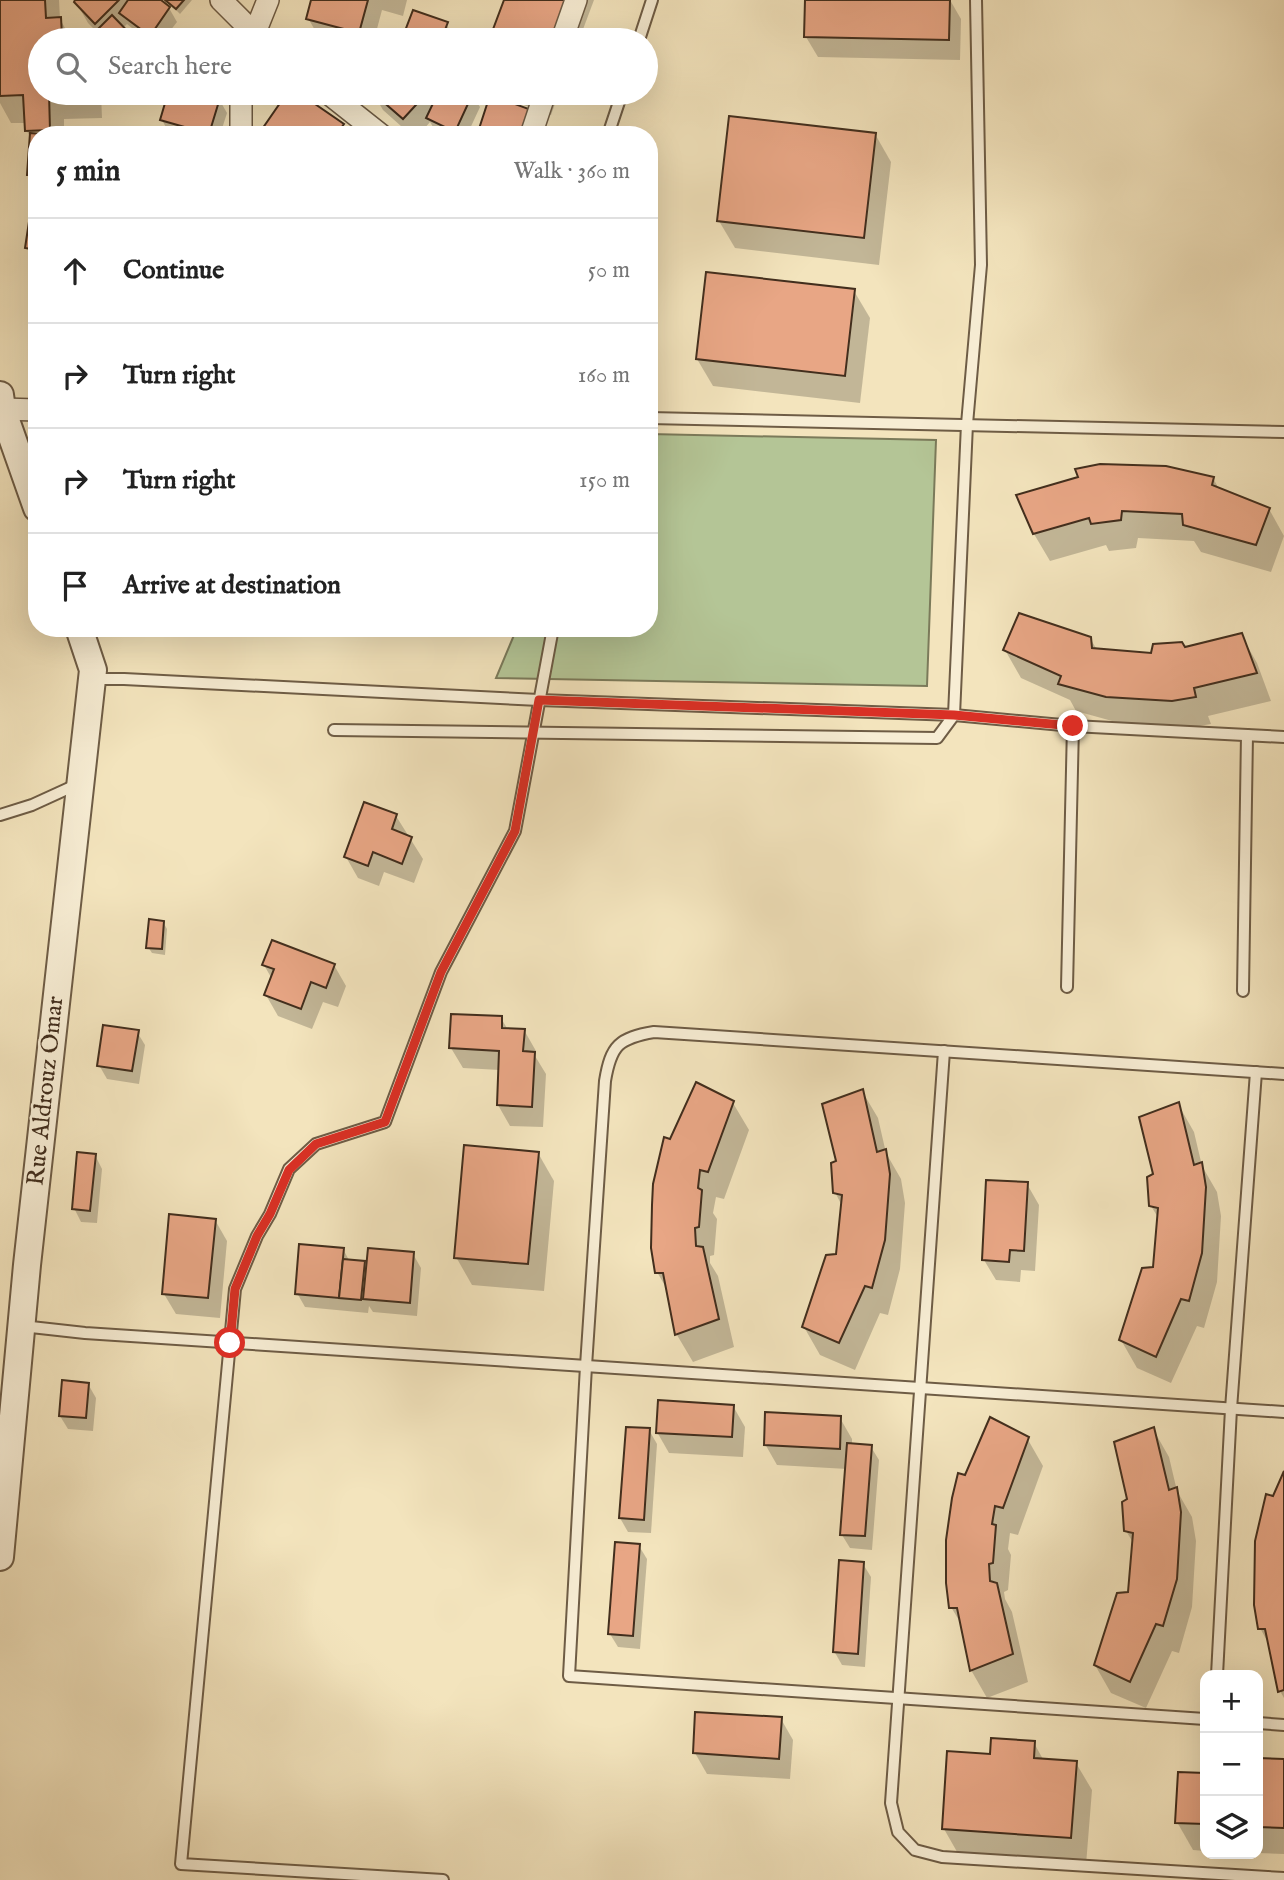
<!DOCTYPE html>
<html lang="en">
<head>
<meta charset="utf-8">
<style>
  :root { --surface:#fff; --page:#f6f6f6; --text:#222; --muted:#767676; --line:#e0e0e0 }
  body { margin:0; font-family:"IM FELL English",serif; background:var(--page); color:var(--text) }
  .controls { position:absolute; right:21px; bottom:21px; display:grid; overflow:hidden; border-radius:14px; box-shadow:0 7px 28px #0002 }
  .controls button { width:63px; height:63px; display:grid; place-items:center; padding:0; border:0; border-bottom:2px solid var(--line); background:var(--surface); color:var(--text); font:35px sans-serif }
  .stop { position:absolute; width:21px; height:21px; margin:-16px; border:5px solid #d93025; border-radius:50%; background:#fff }
  .stop.end { background:#d93025; border-color:#fff; box-shadow:0 2px 7px #0008 }
  .list { margin:0; padding:0; list-style:none }
  h2 { display:flex; justify-content:space-between; align-items:center; height:91px; margin:0; padding:0 28px; font-size:30px }
  h2 small { font-size:23px; font-weight:400; color:var(--muted) }
  .list li { display:grid; grid-template-columns:46px 1fr auto; gap:21px; align-items:center; box-sizing:border-box; height:105px; padding:0 28px; border-top:2px solid var(--line) }
  .list b { display:block; font-size:26px; white-space:nowrap }
  .list em { font-size:23px; font-style:normal; color:var(--muted) }
  .icon { flex:none; width:38px; height:38px; fill:none; stroke:currentColor; stroke-width:2; stroke-linecap:round; stroke-linejoin:round }
  .map { position:relative; flex:none; width:1284px; height:1880px; overflow:hidden }
  .search { position:absolute; background:var(--surface); box-shadow:0 7px 28px #0002; left:28px; top:28px; width:630px; height:77px; display:flex; align-items:center; gap:18px; box-sizing:border-box; padding:0 24px; border-radius:38px; color:var(--muted); font-size:26px }
  .panel { position:absolute; background:var(--surface); box-shadow:0 7px 28px #0002; left:28px; top:126px; width:630px; height:511px; border-radius:28px }
  .map>svg:first-child { display:block }
  .green { fill:#b4c596; stroke:#7b7a5a; stroke-width:2 }
  .shadow { fill:#0003 }
  .building { fill:#e8a685; stroke:#422e1d; stroke-width:2 }
  .lines { fill:none; stroke-linecap:round; stroke-linejoin:round }
  .service-casing { stroke:#6e5c45; stroke-width:14 }
  .minor-casing { stroke:#6e5c45; stroke-width:24 }
  .tertiary-casing { stroke:#6e5c45; stroke-width:30 }
  .service { stroke:#f7edd4; stroke-width:10 }
  .minor { stroke:#f7edd4; stroke-width:21 }
  .tertiary { stroke:#f7edd4; stroke-width:26 }
  .route { stroke:#d93025; stroke-width:9 }
  .labels { text-anchor:middle; dominant-baseline:central; stroke-width:5; stroke-linejoin:round; paint-order:stroke }
  .street-label { font-size:24px; fill:#422e1d; stroke:#f7edd4 }
</style>
</head>
<body>
<div class="map">
<svg width="1284" height="1880" viewBox="0 0 1284 1880">
  <rect width="100%" height="100%" fill="#f3e4bd"/>
  <filter id="stains"><feTurbulence type="fractalNoise" baseFrequency=".00286" numOctaves="4"/><feColorMatrix values="0 0 0 0 .2 0 0 0 0 .09 0 0 0 0 .02 0 0 0 .5 -.17"/></filter>
  <radialGradient id="worn" r=".72"><stop offset=".6" stop-color="#630" stop-opacity="0"/><stop offset="1" stop-color="#630" stop-opacity=".3"/></radialGradient>
  <polygon class="green" points="649,434 936,440 927,686 496,678 517,628 649,628"/>
  <g class="shadow">
    <polygon points="0,0 59,0 60,19 71,39 84,38 86,40 40,40 40,93 101,93 102,118 64,119 64,135 37,135 37,188 29,174 32,139 26,130 26,123 11,123 0,103"/>
    <polygon points="78,0 158,0 169,8 177,22 170,31 203,35 206,40 166,40 166,37 163,40 147,40 127,24 122,29 134,40 89,40 97,32 88,23 76,2"/>
    <polygon points="166,0 192,0 180,14"/>
    <polygon points="313,0 407,0 403,16 382,10 374,40 320,39 308,18"/>
    <polygon points="506,0 594,0 579,40 491,40"/>
    <polygon points="807,0 950,0 961,19 960,60 818,57 806,37"/>
    <polygon points="446,24 454,37 453,40 413,40 407,31"/>
    <polygon points="131,93 148,93 140,102"/>
    <polygon points="170,93 196,93 219,99 227,113 220,135 174,135 169,133 162,120"/>
    <polygon points="289,93 295,93 343,125 348,135 260,135"/>
    <polygon points="373,93 471,93 480,107 467,135 442,135 436,132 430,122 419,135 411,135 383,110"/>
    <polygon points="492,93 559,93 551,115"/>
    <polygon points="875,134 891,162 879,265 735,248 719,221"/>
    <polygon points="37,205 37,265 27,248"/>
    <polygon points="854,291 870,318 860,403 713,386 697,359"/>
    <polygon points="1213,478 1219,489 1269,509 1284,536 1271,572 1201,552 1194,541 1138,538 1136,548 1109,551 1106,545 1050,561 1034,534 1019,496"/>
    <polygon points="1241,635 1257,663 1271,701 1208,716 1211,724 1188,728 1123,724 1076,711 1070,700 1021,678 1005,650 1090,638 1097,650 1152,655"/>
    <polygon points="396,816 423,859 414,883 384,872 379,886 358,878 346,857"/>
    <polygon points="163,922 167,929 165,955 152,953 148,947"/>
    <polygon points="264,965 334,965 346,986 338,1007 323,1002 312,1029 278,1016 266,995 272,979"/>
    <polygon points="501,1018 508,1030 524,1030 536,1051 535,1056 546,1074 543,1127 510,1126 498,1105 500,1070 463,1068 451,1048"/>
    <polygon points="137,1032 145,1045 139,1084 107,1079 99,1065"/>
    <polygon points="862,1091 878,1118 886,1153 901,1179 905,1203 900,1269 888,1315 880,1313 855,1370 820,1355 804,1327 838,1256 842,1206 835,1192 838,1162"/>
    <polygon points="733,1103 749,1130 724,1199 716,1197 713,1213 717,1219 714,1255 710,1256 710,1263 718,1276 734,1347 693,1362 677,1335 668,1291 657,1272 671,1141"/>
    <polygon points="1178,1104 1194,1132 1202,1166 1217,1192 1221,1216 1217,1282 1204,1328 1197,1326 1171,1383 1137,1368 1121,1340 1155,1269 1159,1219 1151,1206 1155,1175"/>
    <polygon points="538,1153 554,1181 544,1291 472,1285 456,1257"/>
    <polygon points="95,1155 102,1169 97,1223 81,1222 74,1208"/>
    <polygon points="1027,1184 1039,1205 1035,1271 1021,1270 1020,1282 996,1280 984,1260"/>
    <polygon points="215,1220 227,1241 220,1318 176,1314 164,1294"/>
    <polygon points="343,1249 350,1262 364,1263 368,1270 413,1254 421,1268 417,1316 373,1312 369,1306 368,1313 305,1307 297,1293"/>
    <polygon points="88,1384 96,1398 93,1431 68,1429 60,1416"/>
    <polygon points="733,1406 745,1427 743,1457 669,1453 657,1432"/>
    <polygon points="840,1418 852,1439 852,1445 871,1447 879,1460 872,1550 850,1548 842,1535 847,1469 777,1465 765,1444"/>
    <polygon points="1153,1429 1169,1457 1177,1491 1192,1517 1196,1541 1192,1607 1179,1653 1172,1651 1146,1708 1111,1693 1095,1665 1129,1594 1134,1544 1126,1531 1129,1500"/>
    <polygon points="649,1430 657,1444 651,1533 628,1532 620,1518"/>
    <polygon points="1027,1438 1043,1466 1018,1535 1010,1533 1008,1549 1011,1555 1008,1590 1004,1592 1005,1599 1012,1612 1028,1682 987,1698 971,1670 963,1627 951,1607 966,1477"/>
    <polygon points="1284,1476 1284,1698 1280,1691 1271,1648 1260,1628"/>
    <polygon points="639,1546 647,1559 640,1649 618,1647 610,1634"/>
    <polygon points="863,1564 871,1577 865,1667 842,1665 834,1651"/>
    <polygon points="781,1719 793,1740 790,1779 707,1774 695,1753"/>
    <polygon points="1034,1743 1044,1761 1076,1763 1092,1790 1086,1865 960,1857 944,1829 992,1756"/>
    <polygon points="1258,1760 1284,1761 1284,1854 1258,1853"/>
    <polygon points="1179,1774 1205,1775 1205,1851 1193,1850 1177,1822"/>
  </g>
  <g class="building">
    <polygon points="0,0 45,0 46,18 61,17 62,37 85,36 86,40 40,40 40,93 49,93 50,130 25,131 23,95 0,96"/>
    <polygon points="75,0 119,0 95,24 74,2"/>
    <polygon points="128,0 161,0 170,7 150,36 119,13"/>
    <polygon points="165,0 184,0 176,9"/>
    <polygon points="311,0 368,0 359,33 306,19"/>
    <polygon points="504,0 568,0 553,40 489,40"/>
    <polygon points="805,0 950,0 949,40 804,37"/>
    <polygon points="413,10 448,22 441,40 431,40 405,31"/>
    <polygon points="112,15 136,40 87,40"/>
    <polygon points="165,29 204,33 203,40 164,40"/>
    <polygon points="168,93 202,93 220,98 209,134 160,120"/>
    <polygon points="287,93 299,93 344,124 336,135 258,135"/>
    <polygon points="373,93 427,93 403,119"/>
    <polygon points="438,93 473,93 455,132 426,118"/>
    <polygon points="490,95 537,112 529,135 477,135"/>
    <polygon points="729,116 876,133 864,238 717,221"/>
    <polygon points="30,133 51,135 37,135 37,175 27,175"/>
    <polygon points="32,202 37,203 37,250 25,248"/>
    <polygon points="706,272 855,289 845,376 696,359"/>
    <polygon points="34,301 37,301 37,341 33,341"/>
    <polygon points="1100,464 1166,466 1214,477 1212,485 1270,508 1256,545 1183,525 1182,514 1122,511 1121,520 1091,524 1089,518 1033,534 1016,495 1078,477 1075,469"/>
    <polygon points="1019,613 1091,637 1092,648 1151,653 1153,644 1182,642 1185,647 1242,633 1257,673 1194,688 1196,697 1172,701 1106,697 1058,684 1061,676 1003,650"/>
    <polygon points="364,802 397,814 392,829 412,837 402,864 373,852 368,866 344,857"/>
    <polygon points="149,919 164,921 162,949 146,948"/>
    <polygon points="272,940 335,964 326,988 311,982 301,1009 264,995 274,969 262,965"/>
    <polygon points="451,1014 502,1016 502,1028 525,1029 523,1051 535,1052 532,1107 497,1105 499,1051 449,1048"/>
    <polygon points="103,1025 139,1030 132,1071 97,1066"/>
    <polygon points="696,1082 734,1101 708,1172 700,1170 698,1188 702,1190 699,1227 695,1228 696,1246 703,1247 719,1319 675,1335 663,1273 655,1273 651,1248 652,1205 653,1184 664,1137 670,1139"/>
    <polygon points="863,1089 877,1152 886,1149 890,1174 885,1240 872,1288 865,1286 839,1343 802,1327 826,1255 836,1254 842,1195 833,1193 831,1163 836,1161 822,1104"/>
    <polygon points="1179,1102 1194,1165 1202,1162 1206,1187 1202,1253 1189,1301 1181,1299 1156,1357 1119,1340 1142,1268 1153,1267 1158,1208 1149,1206 1147,1177 1153,1174 1139,1117"/>
    <polygon points="464,1145 539,1152 528,1264 454,1258"/>
    <polygon points="77,1152 96,1154 90,1211 72,1209"/>
    <polygon points="986,1180 1028,1182 1024,1251 1010,1250 1009,1262 982,1260"/>
    <polygon points="169,1214 216,1219 208,1298 162,1294"/>
    <polygon points="299,1244 344,1248 339,1298 295,1294"/>
    <polygon points="368,1248 414,1252 410,1303 363,1299"/>
    <polygon points="343,1259 365,1261 361,1300 339,1298"/>
    <polygon points="62,1380 89,1383 86,1418 59,1416"/>
    <polygon points="658,1400 734,1405 732,1437 656,1433"/>
    <polygon points="765,1412 841,1416 840,1449 764,1445"/>
    <polygon points="990,1417 1029,1437 1003,1508 995,1506 992,1524 996,1525 993,1563 989,1564 990,1581 997,1583 1013,1654 970,1671 957,1608 949,1608 946,1583 946,1540 952,1498 958,1473 965,1475"/>
    <polygon points="626,1427 650,1428 644,1520 619,1518"/>
    <polygon points="1154,1427 1169,1490 1177,1487 1181,1512 1177,1579 1163,1626 1156,1624 1130,1682 1094,1665 1117,1593 1128,1592 1133,1533 1124,1531 1122,1502 1127,1499 1114,1442"/>
    <polygon points="847,1443 872,1445 865,1536 840,1535"/>
    <polygon points="1284,1471 1284,1690 1278,1692 1265,1629 1258,1629 1254,1605 1255,1541 1266,1494 1273,1496"/>
    <polygon points="615,1542 640,1544 633,1636 608,1634"/>
    <polygon points="839,1560 864,1562 858,1654 833,1652"/>
    <polygon points="695,1712 782,1717 779,1759 693,1753"/>
    <polygon points="991,1738 1035,1741 1034,1758 1077,1761 1071,1838 942,1829 947,1751 990,1754"/>
    <polygon points="1258,1758 1284,1759 1284,1828 1258,1827"/>
    <polygon points="1178,1772 1205,1773 1205,1824 1175,1823"/>
  </g>
  <g class="lines">
    <defs>
      <g id="service">
        <polyline points="639,40 652,0"/>
        <polyline points="608,135 622,93"/>
        <polyline points="649,418 1284,432"/>
        <polyline points="92,679 124,679 539,700 954,715 1073,726 1284,737"/>
        <polyline points="334,730 937,738 954,715 967,424 981,265 976,0"/>
        <polyline points="0,815 32,805 78,784"/>
        <polyline points="1067,987 1073,726"/>
        <polyline points="1243,991 1247,735"/>
        <polyline points="944,1051 891,1803 898,1832 915,1850 942,1857 1284,1878"/>
        <polyline points="22,1326 85,1333 1284,1412"/>
        <polyline points="1217,1675 1231,1409 1256,1072"/>
        <path d="M1205 1719 569 1676 586 1366 605 1081C611 1045 619 1038 654 1032L1284 1074"/>
        <polyline points="1258,1723 1284,1725"/>
        <polyline points="443,1880 181,1864 235,1289 257,1236 270,1214 289,1169 316,1144 385,1122 441,972 515,831 553,628"/>
      </g>
      <g id="minor">
        <polyline points="221,0 261,40"/>
        <polyline points="252,40 268,0"/>
        <polyline points="562,40 576,0"/>
        <polyline points="328,93 381,135"/>
        <polyline points="241,135 241,93"/>
        <polyline points="531,135 545,93"/>
        <polyline points="2,409 37,410"/>
      </g>
      <g id="tertiary">
        <polyline points="0,395 2,409 37,508"/>
        <polyline points="0,1557 27,1265 93,670 79,628"/>
      </g>
    </defs>
    <use href="#service" class="service-casing"/>
    <use href="#minor" class="minor-casing"/>
    <use href="#tertiary" class="tertiary-casing"/>
    <use href="#service" class="service"/>
    <use href="#minor" class="minor"/>
    <use href="#tertiary" class="tertiary"/>
  </g>
  <g class="lines">
    <polyline class="route" points="230,1343 235,1289 257,1236 270,1214 289,1170 316,1144 385,1122 441,972 515,831 539,700 954,715 1073,726"/>
  </g>
  <g class="labels">
    <g class="street-label">
      <text transform="translate(46 1091) rotate(-84)">Rue Aldrouz Omar</text>
    </g>
  </g>
  <rect width="100%" height="100%" filter="url(#stains)"/>
  <rect width="100%" height="100%" fill="url(#worn)"/>
</svg>
<div class="controls">
<button>+</button>
<button>−</button>
<button><svg class="icon" aria-label="layers" viewBox="0 0 24 24"><path d="M12 4l9 5-9 5-9-5zM3 14l9 5 9-5"/></svg></button>
</div>
<div class="stop" style="left:230px;top:1343px"></div>
<div class="stop end" style="left:1073px;top:726px"></div>
<div class="search"><svg class="icon" aria-label="search" viewBox="0 0 24 24"><circle cx="10" cy="10" r="6"/><path d="M15 15l6 6"/></svg>Search here</div>
<section class="panel">
<h2>5 min<small>Walk · 360 m</small></h2>
<ul class="list">
<li><svg class="icon" aria-label="ahead" viewBox="0 0 24 24"><path d="M12 20V5M6 11l6-6 6 6"/></svg><div><b>Continue</b></div><em>50 m</em></li>
<li><svg class="icon" aria-label="right" viewBox="0 0 24 24"><path d="M7 20v-9h11M14 6l5 5-5 5"/></svg><div><b>Turn right</b></div><em>160 m</em></li>
<li><svg class="icon" aria-label="right" viewBox="0 0 24 24"><path d="M7 20v-9h11M14 6l5 5-5 5"/></svg><div><b>Turn right</b></div><em>150 m</em></li>
<li><svg class="icon" aria-label="arrive" viewBox="0 0 24 24"><path d="M6 21V4h12l-3 4 3 4H6"/></svg><div><b>Arrive at destination</b></div></li>
</ul>
</section>
</div>
</body>
</html>
